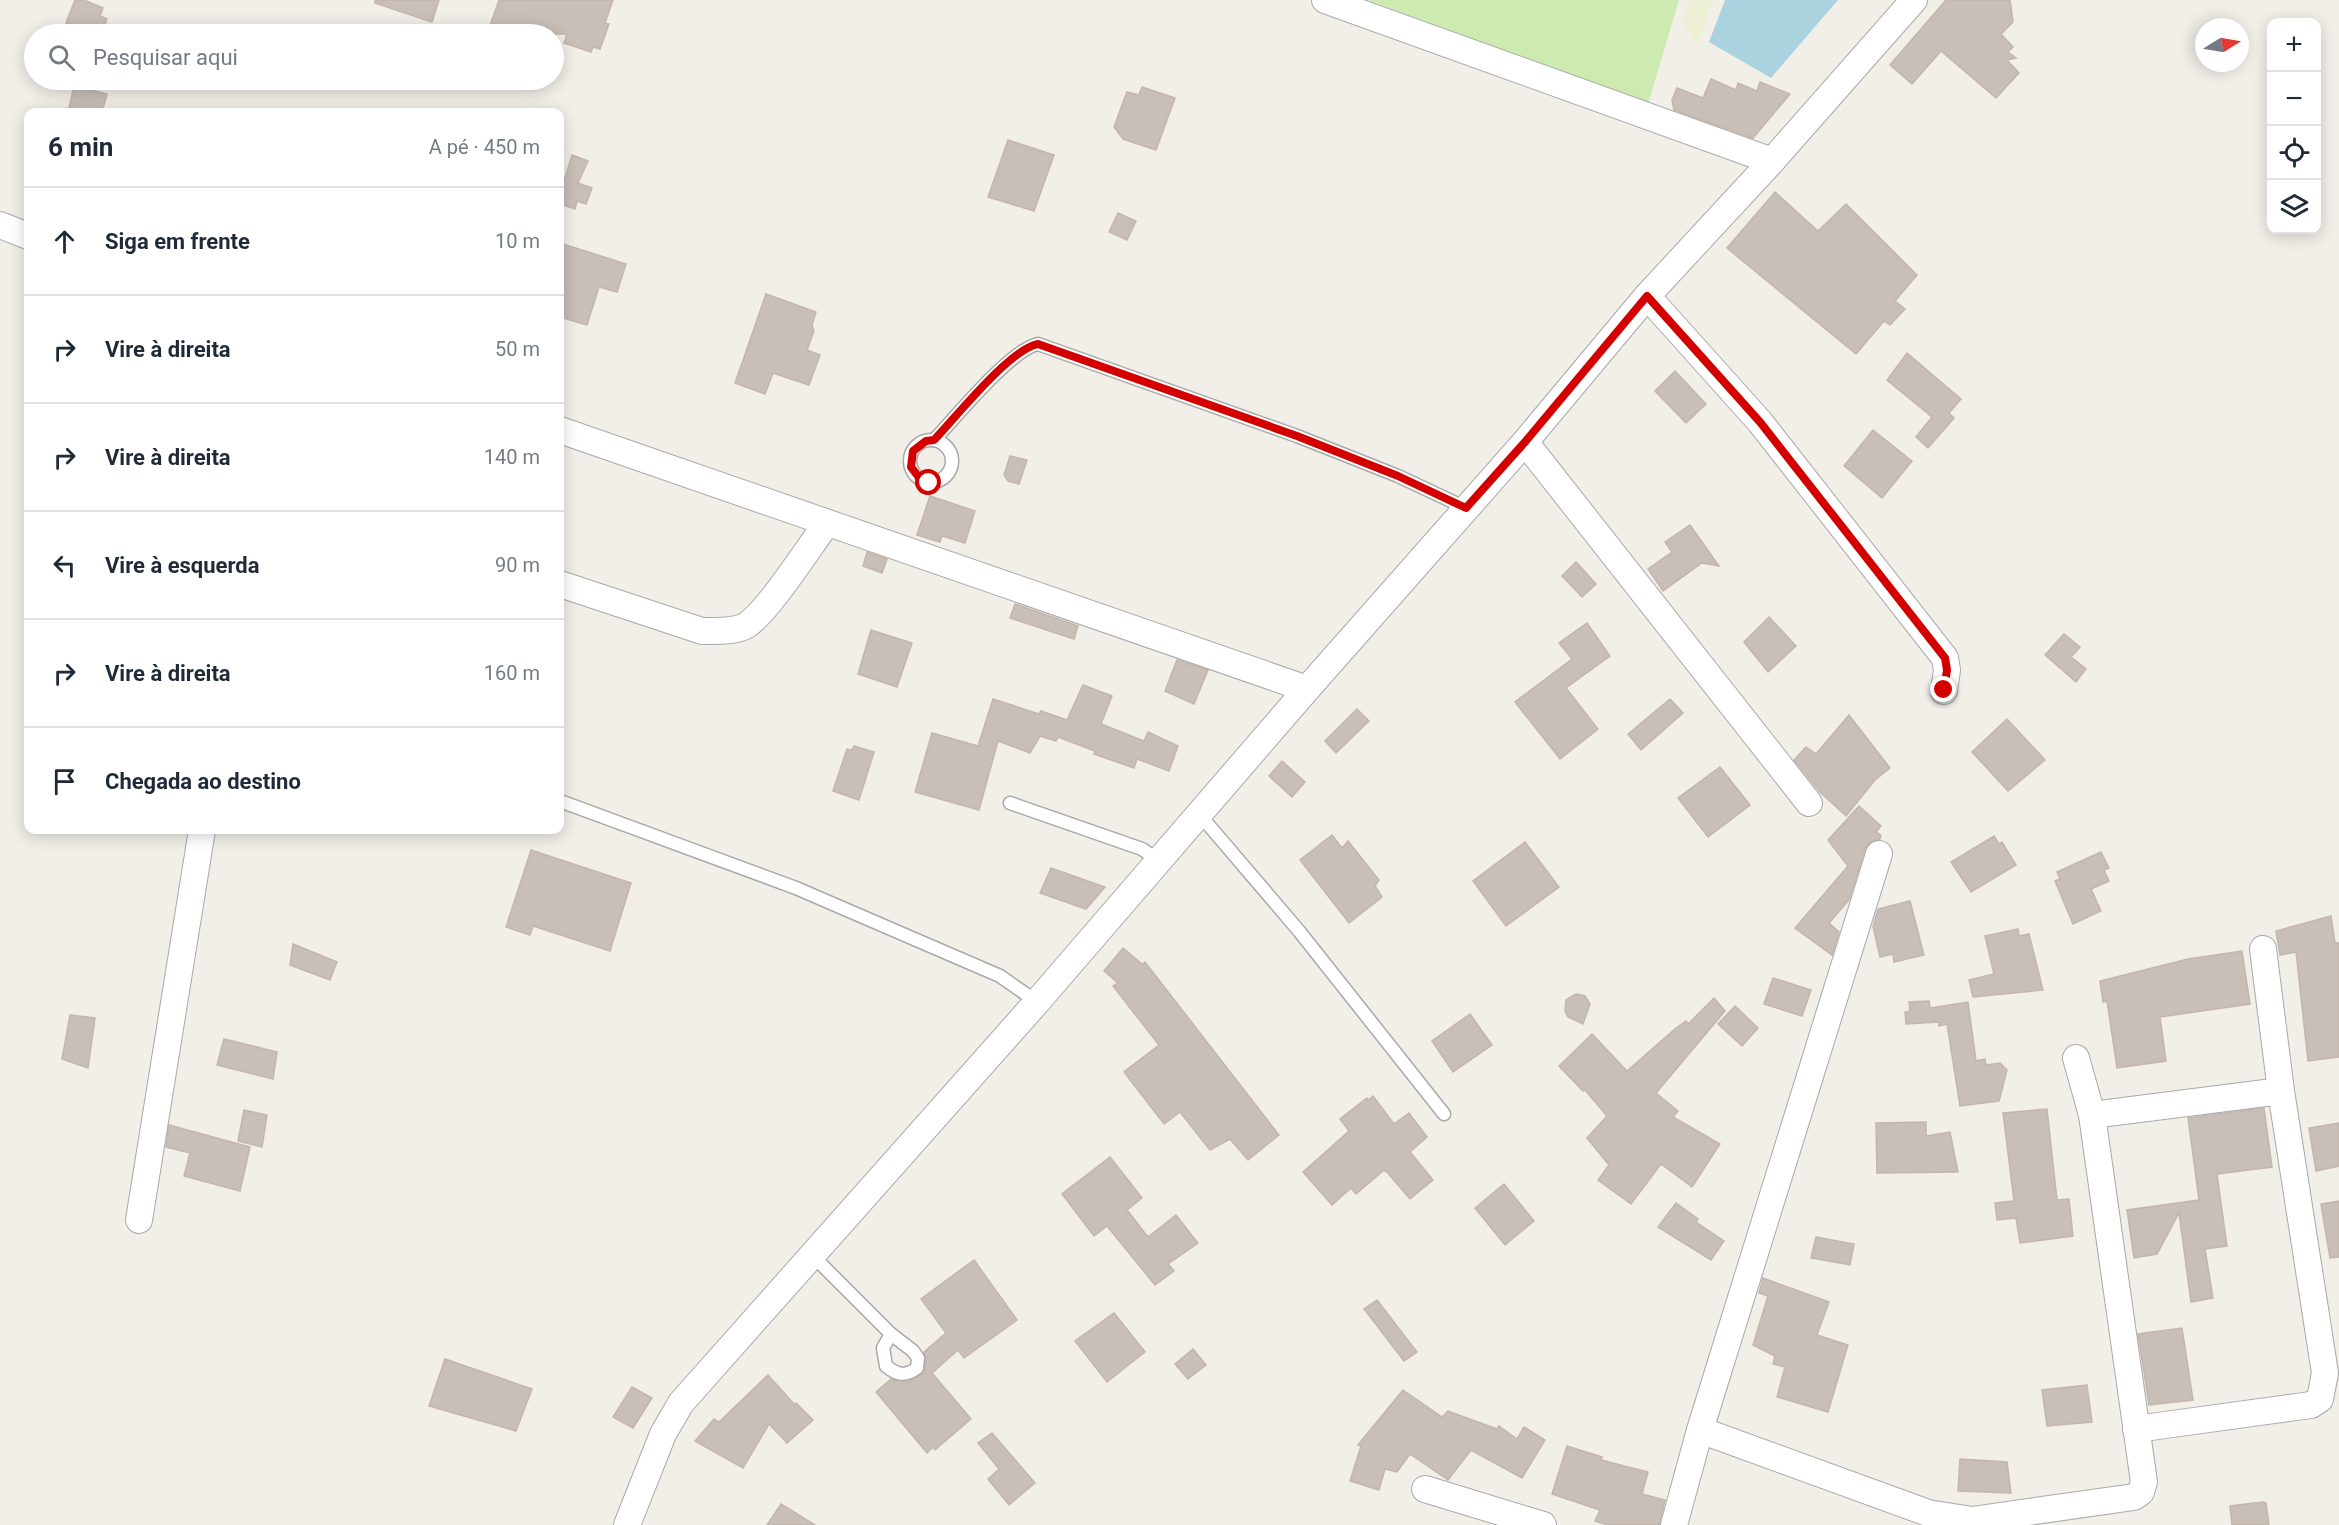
<!DOCTYPE html>
<html lang="pt">
<head>
<meta charset="utf-8">
<style>
  :root { --surface:#fff; --page:#f2f2f3; --text:#1f2937; --muted:#747a83; --line:#e0e1e3 }
  body { margin:0; font-family:Roboto,sans-serif; background:var(--page); color:var(--text) }
  .controls { position:absolute; right:18px; top:18px; display:grid; overflow:hidden; border-radius:12px; box-shadow:0 3px 15px #0003 }
  .controls button { width:54px; height:54px; display:grid; place-items:center; padding:0; border:0; border-bottom:2px solid var(--line); background:var(--surface); color:var(--text); font:30px sans-serif }
  .compass { position:absolute; left:2195px; top:18px; width:54px; height:54px; border-radius:50%; background:var(--surface); box-shadow:0 3px 15px #0003; rotate:79deg }
  .stop { position:absolute; width:18px; height:18px; margin:-14px; border:4px solid #d40000; border-radius:50%; background:#fff }
  .stop.end { background:#d40000; border-color:#fff; box-shadow:0 2px 6px #0008 }
  .list { margin:0; padding:0; list-style:none }
  h2 { display:flex; justify-content:space-between; align-items:center; height:78px; margin:0; padding:0 24px; font-size:26px }
  h2 small { font-size:20px; font-weight:400; color:var(--muted) }
  .list li { display:grid; grid-template-columns:39px 1fr auto; gap:18px; align-items:center; box-sizing:border-box; height:108px; padding:0 24px; border-top:2px solid var(--line) }
  .list b { display:block; font-size:22px; white-space:nowrap }
  .list em { font-size:20px; font-style:normal; color:var(--muted) }
  .icon { flex:none; width:33px; height:33px; fill:none; stroke:currentColor; stroke-width:2; stroke-linecap:round; stroke-linejoin:round }
  .map { position:relative; flex:none; width:2339px; height:1525px; overflow:hidden }
  .search { position:absolute; background:var(--surface); box-shadow:0 3px 15px #0003; left:24px; top:24px; width:540px; height:66px; display:flex; align-items:center; gap:15px; box-sizing:border-box; padding:0 21px; border-radius:33px; color:var(--muted); font-size:22px }
  .panel { position:absolute; background:var(--surface); box-shadow:0 3px 15px #0003; left:24px; top:108px; width:540px; height:726px; border-radius:12px }
  .map>svg:first-child { display:block }
  .farmland { fill:#eef0d5 }
  .grass { fill:#cdebb0 }
  .water { fill:#aad3df }
  .building { fill:#c7bfb8; stroke:#c4b6ab; stroke-width:1.5 }
  .lines { fill:none; stroke-linecap:round; stroke-linejoin:round }
  .lane-casing { stroke:#a9a9a9; stroke-width:15 }
  .street-casing { stroke:#a9a9a9; stroke-width:28 }
  .lane { stroke:#fff; stroke-width:12 }
  .street { stroke:#fff; stroke-width:26 }
  .route { stroke:#d40000; stroke-width:8 }
</style>
</head>
<body>
<div class="map">
<svg width="2339" height="1525" viewBox="0 0 2339 1525">
  <rect width="100%" height="100%" fill="#f2efe9"/>
  <polygon class="farmland" points="1690,0 1713,0 1697,44 1681,21"/>
  <polygon class="grass" points="1368,0 1679,0 1648,104"/>
  <polygon class="water" points="1725,0 1838,0 1771,78 1709,42"/>
  <g class="building">
    <polygon points="75,0 84,0 103,8 100,16 107,19 101,34 66,23"/>
    <polygon points="375,0 439,0 432,22 375,3"/>
    <polygon points="499,0 613,0 605,23 609,24 600,49 593,47 591,52 564,43 567,34 487,34"/>
    <polygon points="1946,0 2010,0 2013,22 2001,34 2013,47 2008,52 2016,58 2007,60 2019,73 1996,98 1941,51 1912,84 1890,65"/>
    <polygon points="1711,79 1736,90 1738,83 1757,91 1760,82 1790,94 1753,138 1674,110 1672,100 1677,88 1703,98"/>
    <polygon points="74,86 107,94 102,112 68,112"/>
    <polygon points="1142,87 1175,98 1156,150 1123,139 1114,127 1127,92 1139,95"/>
    <polygon points="1008,140 1054,155 1034,211 988,197"/>
    <polygon points="572,155 588,161 578,183 592,188 586,204 577,201 575,209 560,204 560,194"/>
    <polygon points="1775,192 1818,231 1846,204 1917,275 1895,301 1905,309 1890,325 1884,321 1856,354 1727,248"/>
    <polygon points="1118,213 1136,221 1127,240 1109,232"/>
    <polygon points="560,243 626,264 617,292 599,287 587,325 560,317"/>
    <polygon points="766,294 816,312 812,325 814,331 807,350 820,355 809,385 773,373 765,394 735,383"/>
    <polygon points="1907,353 1961,399 1949,413 1954,418 1928,448 1916,437 1932,417 1887,380"/>
    <polygon points="1675,371 1706,404 1686,423 1655,391"/>
    <polygon points="1873,430 1912,461 1882,498 1844,466"/>
    <polygon points="1010,456 1027,460 1019,484 1008,481 1004,475"/>
    <polygon points="930,496 975,511 965,543 942,536 940,542 917,535"/>
    <polygon points="1690,525 1719,566 1702,563 1663,591 1648,569 1672,552 1665,542"/>
    <polygon points="867,552 887,559 882,573 863,566"/>
    <polygon points="1576,562 1596,584 1582,597 1562,576"/>
    <polygon points="1015,604 1078,626 1074,639 1010,618"/>
    <polygon points="1769,617 1796,646 1768,672 1744,642"/>
    <polygon points="1587,623 1610,656 1566,688 1598,729 1560,759 1515,702 1572,659 1559,643"/>
    <polygon points="871,630 912,643 897,687 858,674"/>
    <polygon points="2064,634 2080,647 2071,657 2086,669 2076,682 2045,655"/>
    <polygon points="1177,660 1208,670 1194,704 1165,691"/>
    <polygon points="1083,685 1112,696 1101,724 1144,741 1148,732 1178,746 1169,771 1137,759 1134,768 1094,754 1095,751 1058,737 1056,741 1040,736 1030,753 998,741 979,810 915,792 932,733 978,746 993,699 1039,714 1041,711 1067,720"/>
    <polygon points="1670,699 1683,713 1641,750 1628,734"/>
    <polygon points="1357,709 1369,721 1336,753 1325,741"/>
    <polygon points="1849,715 1890,768 1875,780 1846,816 1821,793 1794,760 1806,747 1816,754"/>
    <polygon points="2007,719 2045,760 2008,791 1972,752"/>
    <polygon points="854,746 874,752 859,800 833,791 847,749 852,750"/>
    <polygon points="1282,761 1305,782 1292,797 1269,776"/>
    <polygon points="1720,767 1750,805 1708,837 1678,798"/>
    <polygon points="1859,806 1881,826 1876,832 1881,835 1880,839 1869,843 1865,849 1849,900 1829,923 1839,932 1832,955 1795,928 1848,866 1828,840"/>
    <polygon points="1332,835 1342,848 1348,841 1379,880 1375,886 1382,897 1349,923 1300,860"/>
    <polygon points="1994,836 1999,844 2002,842 2016,865 1971,892 1951,862"/>
    <polygon points="1525,842 1559,887 1506,926 1473,881"/>
    <polygon points="531,850 631,883 610,951 533,926 530,935 506,927"/>
    <polygon points="2101,852 2109,868 2104,870 2109,881 2091,889 2101,911 2073,924 2055,881 2060,879 2057,872"/>
    <polygon points="1051,868 1105,887 1086,909 1040,893"/>
    <polygon points="1910,901 1924,955 1894,962 1893,954 1880,957 1873,926 1878,909"/>
    <polygon points="2331,916 2335,943 2339,943 2339,1057 2308,1061 2296,952 2280,955 2276,931"/>
    <polygon points="2018,929 2019,936 2029,934 2043,990 1973,997 1969,980 1994,974 1985,936"/>
    <polygon points="293,944 337,962 330,980 290,965"/>
    <polygon points="1123,948 1142,964 1145,962 1279,1135 1248,1160 1230,1139 1210,1150 1180,1112 1164,1124 1124,1072 1159,1045 1113,986 1118,983 1104,971"/>
    <polygon points="2242,951 2250,1004 2160,1017 2166,1061 2117,1068 2107,1001 2103,1002 2100,981 2188,959"/>
    <polygon points="1773,978 1811,990 1802,1016 1764,1004"/>
    <polygon points="1576,994 1585,996 1590,1004 1583,1024 1568,1017 1565,1011 1566,1000"/>
    <polygon points="1714,998 1725,1011 1656,1093 1678,1111 1673,1117 1720,1144 1692,1187 1661,1164 1631,1204 1598,1180 1609,1165 1587,1138 1607,1116 1585,1090 1583,1091 1559,1066 1592,1034 1627,1071 1676,1028 1686,1021 1688,1024"/>
    <polygon points="1929,1001 1930,1008 1968,1002 1976,1061 1985,1059 1986,1065 2000,1063 2007,1070 1999,1101 1960,1106 1947,1024 1939,1026 1939,1022 1906,1024 1905,1012 1910,1011 1909,1002"/>
    <polygon points="1735,1006 1758,1028 1742,1046 1718,1024"/>
    <polygon points="1470,1014 1492,1045 1453,1072 1432,1041"/>
    <polygon points="70,1015 95,1018 88,1068 62,1059"/>
    <polygon points="224,1039 277,1052 273,1079 217,1065"/>
    <polygon points="1373,1096 1394,1124 1409,1113 1427,1137 1410,1152 1433,1180 1410,1199 1386,1171 1383,1171 1356,1194 1351,1188 1332,1205 1303,1172 1349,1131 1340,1119 1367,1098 1368,1100"/>
    <polygon points="2264,1108 2272,1167 2217,1174 2227,1246 2205,1249 2213,1298 2191,1302 2179,1213 2157,1254 2134,1258 2127,1210 2199,1200 2188,1118"/>
    <polygon points="2047,1109 2057,1200 2069,1199 2073,1236 2020,1243 2016,1218 1997,1220 1995,1203 2014,1201 2003,1113"/>
    <polygon points="244,1110 267,1115 262,1147 238,1141"/>
    <polygon points="1926,1122 1926,1136 1950,1132 1958,1172 1877,1173 1876,1123"/>
    <polygon points="2339,1123 2339,1166 2316,1171 2309,1128"/>
    <polygon points="169,1125 250,1147 240,1191 184,1176 190,1153 166,1147"/>
    <polygon points="1110,1157 1142,1198 1127,1210 1148,1237 1176,1215 1198,1243 1168,1264 1174,1271 1155,1285 1107,1226 1094,1236 1062,1194"/>
    <polygon points="1504,1184 1534,1221 1505,1245 1475,1208"/>
    <polygon points="2339,1201 2339,1257 2330,1258 2321,1204"/>
    <polygon points="1676,1203 1698,1219 1696,1222 1724,1241 1711,1260 1658,1227"/>
    <polygon points="1816,1237 1854,1244 1850,1265 1811,1258"/>
    <polygon points="974,1260 1017,1320 964,1358 958,1350 932,1373 971,1419 935,1450 933,1447 927,1453 876,1392 891,1379 907,1382 924,1373 926,1359 924,1352 946,1333 921,1299"/>
    <polygon points="1763,1278 1829,1302 1817,1335 1848,1345 1828,1412 1777,1397 1785,1367 1773,1364 1775,1356 1753,1345 1768,1296 1759,1293"/>
    <polygon points="1377,1300 1417,1352 1404,1361 1364,1309"/>
    <polygon points="1114,1313 1145,1352 1107,1382 1075,1341"/>
    <polygon points="2182,1328 2193,1400 2149,1405 2138,1334"/>
    <polygon points="1193,1349 1206,1365 1188,1379 1175,1364"/>
    <polygon points="445,1359 532,1389 516,1431 429,1406"/>
    <polygon points="768,1375 795,1405 796,1403 813,1420 795,1436 787,1443 769,1424 743,1468 695,1441 714,1419 719,1422"/>
    <polygon points="2087,1385 2092,1422 2047,1426 2042,1390"/>
    <polygon points="632,1387 652,1398 633,1428 613,1417"/>
    <polygon points="1403,1390 1442,1417 1448,1411 1497,1429 1499,1426 1517,1439 1524,1427 1545,1440 1522,1478 1471,1450 1448,1480 1410,1454 1397,1472 1385,1469 1379,1490 1350,1481 1361,1446 1358,1445"/>
    <polygon points="992,1433 1035,1483 1009,1505 988,1479 999,1469 978,1443"/>
    <polygon points="1567,1446 1602,1457 1601,1460 1648,1472 1642,1494 1665,1500 1659,1525 1608,1525 1595,1521 1600,1510 1552,1494"/>
    <polygon points="1960,1459 2007,1462 2011,1493 1958,1491"/>
    <polygon points="2263,1502 2266,1503 2269,1525 2232,1525 2230,1506"/>
    <polygon points="781,1504 815,1525 767,1525"/>
  </g>
  <g class="lines">
    <defs>
      <g id="lane">
        <circle cx="931" cy="461" r="21"/>
        <path d="M934 440C956 417 1010 350 1038 344L1297 436 1398 476 1466 508"/>
        <polyline points="560,801 796,888 1000,976 1037,1002"/>
        <polyline points="1010,803 1142,849 1159,861"/>
        <polyline points="1200,815 1299,931 1444,1114"/>
        <path d="M812 1255 891 1334 913 1351 918 1358 917 1368C905 1377 897 1375 886 1366L883 1348 891 1334"/>
      </g>
      <g id="street">
        <polyline points="1325,0 1772,161"/>
        <polyline points="0,225 28,236"/>
        <polyline points="1647,296 1760,422 1945,658 1947,670 1944,691"/>
        <polyline points="560,430 1307,689"/>
        <polyline points="1525,442 1809,803"/>
        <path d="M560 584 702 631C715 631 736 632 747 625 769 610 809 547 827 523"/>
        <polyline points="2092,1115 2281,1091"/>
        <polyline points="139,1220 202,830"/>
        <polyline points="2136,1429 2311,1405 2320,1399 2325,1373 2281,1091 2263,949"/>
        <polyline points="1700,1430 1928,1513 1972,1520 2134,1497 2141,1492 2144,1482 2092,1115 2076,1058"/>
        <polyline points="1425,1489 1543,1525"/>
        <polyline points="627,1525 663,1434 681,1403 1037,1002 1307,689 1525,442 1647,296 1772,161 1914,0"/>
        <polyline points="1674,1525 1700,1430 1879,854"/>
      </g>
    </defs>
    <use href="#lane" class="lane-casing"/>
    <use href="#street" class="street-casing"/>
    <use href="#lane" class="lane"/>
    <use href="#street" class="street"/>
  </g>
  <g class="lines">
    <path class="route" d="M929 483 921 480 911 467 913 451 926 441 934 440C956 417 1010 349 1038 344L1297 436 1398 476 1466 508 1525 442 1647 296 1760 422 1945 658 1947 670 1944 690"/>
  </g>
</svg>
<div class="controls">
<button>+</button>
<button>−</button>
<button><svg class="icon" aria-label="locate" viewBox="0 0 24 24"><circle cx="12" cy="12" r="6"/><path d="M12 2v4M12 18v4M2 12h4M18 12h4"/></svg></button>
<button><svg class="icon" aria-label="layers" viewBox="0 0 24 24"><path d="M12 4l9 5-9 5-9-5zM3 14l9 5 9-5"/></svg></button>
</div>
<svg class="compass" viewBox="-18 -18 36 36"><path d="M0-13l5 13h-10z" fill="#e53935"/><path d="M0 13l5-13h-10z" fill="#747a83"/></svg>
<div class="stop" style="left:929px;top:483px"></div>
<div class="stop end" style="left:1944px;top:690px"></div>
<div class="search"><svg class="icon" aria-label="search" viewBox="0 0 24 24"><circle cx="10" cy="10" r="6"/><path d="M15 15l6 6"/></svg>Pesquisar aqui</div>
<section class="panel">
<h2>6 min<small>A pé · 450 m</small></h2>
<ul class="list">
<li><svg class="icon" aria-label="ahead" viewBox="0 0 24 24"><path d="M12 20V5M6 11l6-6 6 6"/></svg><div><b>Siga em frente</b></div><em>10 m</em></li>
<li><svg class="icon" aria-label="right" viewBox="0 0 24 24"><path d="M7 20v-9h11M14 6l5 5-5 5"/></svg><div><b>Vire à direita</b></div><em>50 m</em></li>
<li><svg class="icon" aria-label="right" viewBox="0 0 24 24"><path d="M7 20v-9h11M14 6l5 5-5 5"/></svg><div><b>Vire à direita</b></div><em>140 m</em></li>
<li><svg class="icon" aria-label="left" viewBox="0 0 24 24"><path d="M17 20v-9H6M10 6l-5 5 5 5"/></svg><div><b>Vire à esquerda</b></div><em>90 m</em></li>
<li><svg class="icon" aria-label="right" viewBox="0 0 24 24"><path d="M7 20v-9h11M14 6l5 5-5 5"/></svg><div><b>Vire à direita</b></div><em>160 m</em></li>
<li><svg class="icon" aria-label="arrive" viewBox="0 0 24 24"><path d="M6 21V4h12l-3 4 3 4H6"/></svg><div><b>Chegada ao destino</b></div></li>
</ul>
</section>
</div>
</body>
</html>
